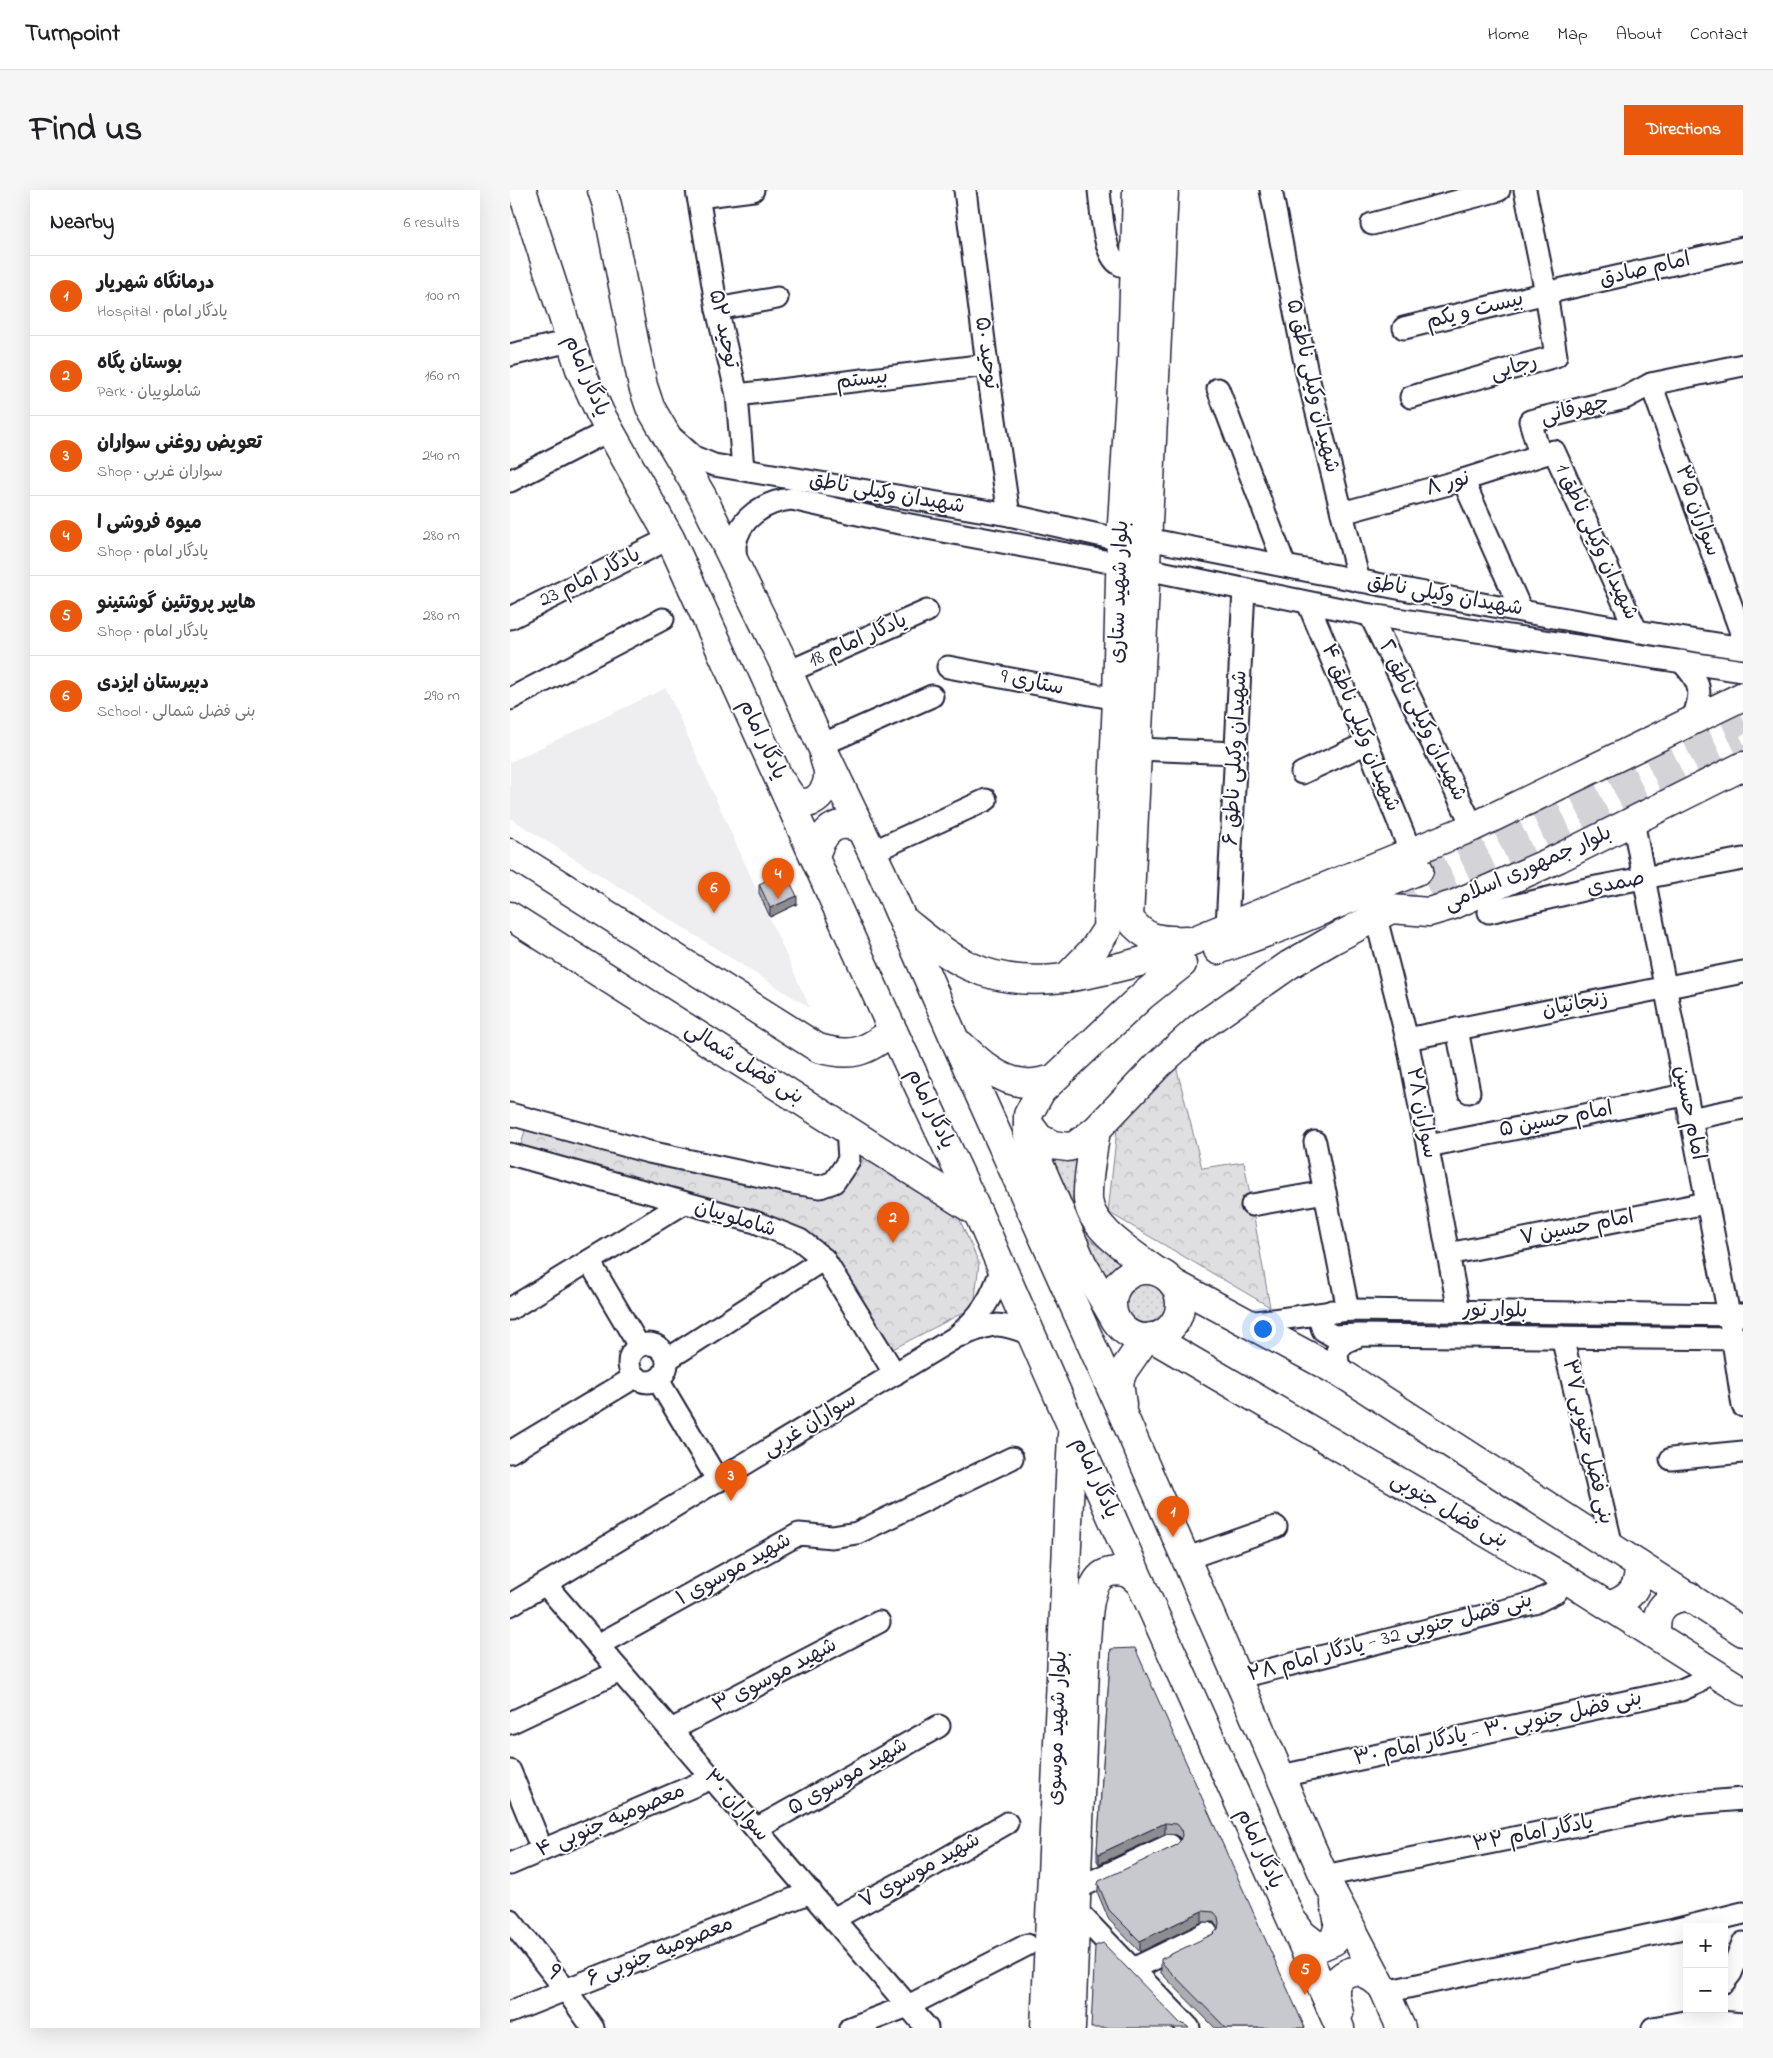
<!DOCTYPE html>
<html lang="en">
<head>
<meta charset="utf-8">
<style>
  :root { --surface:#fff; --page:#f6f6f6; --text:#202124; --muted:#757577; --line:#e0e0e0; --accent:#ea580c }
  body { margin:0; font-family:"Indie Flower","Playpen Sans Arabic",sans-serif; background:var(--page); color:var(--text) }
  .controls { position:absolute; right:15px; bottom:15px; display:grid; overflow:hidden; border-radius:0px; box-shadow:0 5px 20px #0002 }
  .controls button { width:45px; height:45px; display:grid; place-items:center; padding:0; border:0; border-bottom:1px solid var(--line); background:var(--surface); color:var(--text); font:25px sans-serif }
  .you { position:absolute; left:752px; top:1138px; width:18px; height:18px; margin:-12px; border:4px solid #fff; border-radius:50%; background:#1a73e8; box-shadow:0 0 0 8px #1a73e833 }
  .badge { display:grid; place-items:center; width:32px; height:32px; border-radius:50%; background:var(--accent); color:#fff; font-size:16px; font-weight:700 }
  .pin { position:absolute; translate:-50% -41px; filter:drop-shadow(0 1px 2px #0008) }
  .pin::after { content:''; position:absolute; top:26px; width:18px; height:15px; background:inherit; clip-path:polygon(0 0,100% 0,50% 100%) }
  .list { margin:0; padding:0; list-style:none }
  h2 { display:flex; justify-content:space-between; align-items:center; height:65px; margin:0; padding:0 20px; font-size:21px }
  h2 small { font-size:16px; font-weight:400; color:var(--muted) }
  .list li { display:grid; grid-template-columns:32px 1fr auto; gap:15px; align-items:center; box-sizing:border-box; height:80px; padding:0 20px; border-top:1px solid var(--line) }
  .list b { display:block; font-size:19px; white-space:nowrap }
  .list p { margin:0; font-size:16px; white-space:nowrap; color:var(--muted) }
  .list em { font-size:16px; font-style:normal; color:var(--muted) }
  .map { position:relative; flex:none; width:1233px; height:1838px; overflow:hidden; border-radius:0px }
  header { display:flex; align-items:center; gap:30px; box-sizing:border-box; height:70px; padding:0 25px; background:var(--surface); border-bottom:1px solid var(--line) }
  header strong { font-size:24px }
  nav { display:flex; gap:28px; margin-inline-start:auto; font-size:18px }
  .intro { display:flex; align-items:center; justify-content:space-between; box-sizing:border-box; height:120px; padding:0 30px }
  h1 { margin:0; font-size:35px }
  .button { padding:12px 22px; border-radius:0px; background:var(--accent); color:#fff; font-size:18px; font-weight:700 }
  main { display:flex; gap:30px; padding:0 30px }
  aside { flex:1; background:var(--surface); border-radius:0px; box-shadow:0 5px 20px #0002 }
  .map>svg:first-child { display:block }
  .built { fill:#eeeef1 }
  .grass { fill:url(#grass-dots); stroke:#80808e }
  .forest { fill:url(#forest-crowns); stroke:#80808e }
  .lines { fill:none; stroke-linecap:round; stroke-linejoin:round }
  .major-tunnel { stroke:#d3d3d8; stroke-width:28; stroke-dasharray:28 14; stroke-linecap:butt }
  .minor-casing { stroke:#22223b; stroke-width:25 }
  .major-casing { stroke:#22223b; stroke-width:31 }
  .minor { stroke:#fff; stroke-width:21 }
  .major { stroke:#fff; stroke-width:28 }
  .wall { fill:#acacb2; stroke:#22223b }
  .shaded-wall { fill:#8c8c91; stroke:#22223b }
  .building { fill:#c8c8cf; stroke:#22223b }
  .labels { text-anchor:middle; dominant-baseline:central; stroke-width:4; stroke-linejoin:round; paint-order:stroke }
  .street-label { font-size:21px; fill:#22223b; stroke:#fff }
</style>
</head>
<body>
<header>
<strong>Turnpoint</strong>
<nav><a>Home</a><a>Map</a><a>About</a><a>Contact</a></nav>
</header>
<div class="intro"><h1>Find us</h1><a class="button">Directions</a></div>
<main>
<aside>
<h2>Nearby<small>6 results</small></h2>
<ul class="list">
<li><span class="badge">1</span><div><b>درمانگاه شهریار</b><p>Hospital · یادگار امام</p></div><em>100 m</em></li>
<li><span class="badge">2</span><div><b>بوستان پگاه</b><p>Park · شاملوییان</p></div><em>160 m</em></li>
<li><span class="badge">3</span><div><b>تعویض روغنی سواران</b><p>Shop · سواران غربی</p></div><em>240 m</em></li>
<li><span class="badge">4</span><div><b>میوه فروشی ا</b><p>Shop · یادگار امام</p></div><em>280 m</em></li>
<li><span class="badge">5</span><div><b>هایپر پروتئین گوشتینو</b><p>Shop · یادگار امام</p></div><em>280 m</em></li>
<li><span class="badge">6</span><div><b>دبیرستان ایزدی</b><p>School · بنی فضل شمالی</p></div><em>290 m</em></li>
</ul>
</aside>
<div class="map">
<svg width="1233" height="1838" viewBox="0 0 1233 1838">
  <defs>
    <pattern id="grass-dots" width="8" height="8" patternUnits="userSpaceOnUse" patternTransform="scale(1.25)"><rect width="8" height="8" fill="#dfdfe2"/><path d="M2 2h.1M6 6h.1" fill="none" stroke="#bfbfc3" stroke-width="1.8" stroke-linecap="round"/></pattern>
    <pattern id="forest-crowns" width="20" height="18" patternUnits="userSpaceOnUse" patternTransform="scale(1.25)"><rect width="20" height="18" fill="#dfdfe2"/><path d="M2 6a3 3 0 1 1 6 0M12 15a3 3 0 1 1 6 0" fill="none" stroke="#bfbfc3"/></pattern>
  </defs>
  <rect width="100%" height="100%" fill="#fff"/>
  <filter id="ink" filterUnits="userSpaceOnUse"><feTurbulence type="fractalNoise" baseFrequency=".02" numOctaves="2"/><feDisplacementMap in="SourceGraphic" scale="10" xChannelSelector="R" yChannelSelector="G"/><feConvolveMatrix kernelMatrix="1 2 1 2 8 2 1 2 1" color-interpolation-filters="sRGB"/></filter>
  <g filter="url(#ink)">
    <polygon class="built" points="156,498 300,818 0,628 0,572"/>
    <g class="grass">
      <polygon points="533,963 575,968 567,989 560,1019"/>
      <path d="M568 1040 592 1059 619 1070C606 1077 598 1082 594 1096Z"/>
      <circle cx="636" cy="1113" r="28"/>
    </g>
    <g class="forest">
      <polygon points="666,876 692,978 734,972 760,1117 598,1022 607,939"/>
      <polygon points="16,936 242,993 321,1006 335,997 354,968 449,1028 469,1073 464,1117 381,1160 318,1062 10,959"/>
    </g>
    <g class="lines">
      <g class="major-tunnel">
        <polyline points="909,680 1233,529"/>
        <polyline points="881,719 1079,628 1233,552"/>
      </g>
      <defs>
        <g id="minor">
          <polyline points="187,0 207,119 227,205 233,279"/>
          <polyline points="455,0 477,175 499,325"/>
          <path d="M589 0C591 17 593 65 609 74 613 77 619 77 624 77"/>
          <polyline points="761,0 797,183 849,391"/>
          <polyline points="188,7 243,0"/>
          <polyline points="862,34 989,0"/>
          <polyline points="207,119 267,108"/>
          <polyline points="894,138 1036,103 1233,58"/>
          <polyline points="0,165 60,151"/>
          <polyline points="1141,194 1233,448"/>
          <polyline points="708,199 775,376"/>
          <polyline points="227,205 477,175"/>
          <polyline points="901,207 1046,166 1036,103 1015,0"/>
          <polyline points="164,249 184,267 204,275 499,325 611,350"/>
          <polyline points="1030,265 1020,231 1115,208 1141,194 1233,175"/>
          <polyline points="953,290 1011,420"/>
          <polyline points="0,291 100,240"/>
          <polyline points="832,323 953,290 1044,261 1127,442"/>
          <path d="M637 349C835 388 1033 428 1233 458"/>
          <path d="M227 376C226 370 225 363 225 356 228 328 256 311 282 309L379 331 610 374"/>
          <polyline points="636,379 860,425 1233,481"/>
          <polyline points="798,413 857,553 901,663"/>
          <polyline points="860,425 963,637"/>
          <polyline points="0,428 160,348"/>
          <path d="M1171 471C1192 493 1193 503 1182 531"/>
          <polyline points="438,477 607,509"/>
          <polyline points="278,482 417,421"/>
          <polyline points="0,509 153,429"/>
          <polyline points="311,555 422,506"/>
          <polyline points="628,559 726,563"/>
          <polyline points="792,583 857,553"/>
          <polyline points="1123,631 1219,1125 1233,1216"/>
          <polyline points="362,662 476,610"/>
          <polyline points="979,722 1081,698 1233,669"/>
          <polyline points="866,728 897,849 949,1121"/>
          <polyline points="717,737 734,399"/>
          <polyline points="947,839 959,902"/>
          <polyline points="897,849 1233,782"/>
          <polyline points="0,924 139,962 283,993 310,997 324,992 339,970 337,939"/>
          <polyline points="1180,929 1233,918"/>
          <polyline points="805,952 838,1120"/>
          <polyline points="918,956 1175,905"/>
          <polyline points="0,964 245,1032 290,1050 314,1069 385,1184"/>
          <polyline points="742,1015 815,1002"/>
          <polyline points="938,1064 1196,1013"/>
          <polyline points="79,1071 129,1156"/>
          <polyline points="0,1119 174,1013"/>
          <polyline points="822,1121 813,1126 810,1131 813,1140 823,1146 848,1145"/>
          <polyline points="739,1133 838,1120 1233,1125"/>
          <path d="M453 1145C486 1132 487 1132 521 1144"/>
          <polyline points="1052,1147 1102,1356"/>
          <circle cx="138" cy="1173" r="19"/>
          <polyline points="158,1169 314,1069"/>
          <polyline points="836,1186 828,1174 827,1161 835,1152 851,1145 1233,1149"/>
          <polyline points="148,1190 208,1291"/>
          <polyline points="0,1262 125,1187"/>
          <polyline points="1161,1269 1233,1262"/>
          <polyline points="675,1369 766,1337"/>
          <polyline points="35,1394 417,1838"/>
          <path d="M0 1415 446 1147C471 1126 482 1109 492 1077"/>
          <polyline points="88,1455 289,1344 322,1347 347,1343 502,1268"/>
          <polyline points="727,1488 1024,1413 1046,1402 1056,1389"/>
          <polyline points="0,1533 110,1481"/>
          <polyline points="161,1540 369,1432"/>
          <polyline points="0,1581 27,1647"/>
          <polyline points="771,1586 1171,1500 1187,1493 1200,1480"/>
          <polyline points="246,1639 429,1536"/>
          <polyline points="0,1674 202,1588"/>
          <polyline points="814,1686 1172,1614 1233,1609"/>
          <polyline points="566,1699 660,1655"/>
          <polyline points="565,1719 679,1838"/>
          <polyline points="323,1729 424,1675 497,1633"/>
          <polyline points="0,1730 56,1800 83,1838"/>
          <polyline points="623,1779 697,1743"/>
          <polyline points="1214,1792 1221,1783 1233,1753"/>
          <polyline points="875,1802 1164,1740 1233,1723"/>
          <polyline points="0,1822 301,1702"/>
          <polyline points="340,1838 398,1816 517,1755"/>
          <polyline points="1143,1838 1185,1830 1233,1834"/>
        </g>
        <g id="major">
          <polyline points="12,0 70,179 90,223 160,348 383,841 468,1023 631,1394 830,1838"/>
          <polyline points="92,0 97,15 133,196 140,217 192,306 278,482 311,555 372,683 445,850 614,1227 814,1686 875,1802 891,1838"/>
          <path d="M654 0 619 728C635 750 650 751 676 750"/>
          <path d="M273 594C276 599 280 606 285 610 303 621 319 600 318 583 318 578 315 572 314 567"/>
          <path d="M0 663 308 858C343 868 354 862 383 841"/>
          <path d="M305 667C312 642 325 627 351 639"/>
          <polyline points="0,726 468,1023"/>
          <path d="M396 732C416 748 436 765 459 776 514 802 577 786 633 771L963 637 1233 506"/>
          <polyline points="708,760 774,736 909,680"/>
          <polyline points="672,774 632,806 531,901 518,925 518,933 529,948 543,955 558,957 566,955 586,940 649,874 689,838 779,775 824,749 881,719 919,722 943,715 1049,668 1233,576"/>
          <polyline points="556,788 584,759 597,739 607,509 611,350 622,169 627,0"/>
          <path d="M451 855C469 872 489 891 515 893 523 894 533 891 542 890"/>
          <polyline points="518,935 518,945 524,962 572,1073 606,1131"/>
          <path d="M586 940C583 962 577 987 578 1009 580 1039 624 1064 646 1081"/>
          <circle cx="636" cy="1114" r="34"/>
          <polyline points="663,1093 836,1186 1233,1442"/>
          <polyline points="641,1147 1056,1389 1233,1501"/>
          <polyline points="612,1215 609,1192 613,1181 636,1148"/>
          <path d="M1099 1416C1121 1408 1129 1399 1129 1375"/>
          <path d="M1146 1445C1145 1419 1154 1409 1179 1406"/>
          <polyline points="785,1734 792,1744 806,1755 812,1756 824,1751 829,1734 825,1714"/>
          <path d="M829 1823 825 1806V1793C843 1773 854 1781 871 1795"/>
          <polyline points="535,1838 562,1245"/>
          <path d="M561 1838 576 1452C578 1432 576 1387 600 1382 615 1379 621 1384 631 1394"/>
        </g>
      </defs>
      <use href="#minor" class="minor-casing"/>
      <use href="#major" class="major-casing"/>
      <use href="#minor" class="minor"/>
      <use href="#major" class="major"/>
    </g>
    <g class="wall">
      <polygon points="249,694 287,714 260,727 249,703"/>
      <polygon points="601,1459 795,1838 705,1838 651,1783 651,1772 703,1744 708,1739 708,1738 704,1732 692,1732 630,1762 599,1730 588,1704 588,1694 665,1656 670,1651 671,1649 667,1645 655,1644 589,1674 587,1671 587,1661"/>
    </g>
    <g class="shaded-wall">
      <polygon points="287,706 287,714 260,727 260,718"/>
      <polygon points="655,1633 655,1644 589,1674 589,1664"/>
      <polygon points="692,1721 692,1732 630,1762 630,1751"/>
    </g>
    <g class="building">
      <polygon points="275,682 287,706 260,718 249,694"/>
      <polygon points="625,1458 795,1838 716,1838 651,1772 651,1769 703,1744 708,1739 709,1733 708,1727 704,1722 692,1721 630,1751 599,1720 588,1694 589,1691 665,1656 670,1651 672,1645 671,1639 667,1634 655,1633 589,1664 587,1661 601,1459"/>
      <polygon points="593,1753 670,1833 677,1836 679,1838 581,1838 585,1756"/>
    </g>
  </g>
  <g class="labels">
    <g class="street-label">
      <text transform="translate(1135 80) rotate(-13)">امام صادق</text>
      <text transform="translate(965 121) rotate(-14)">بیست و یکم</text>
      <text transform="translate(213 139) rotate(78)">توحید ۵۲</text>
      <text transform="translate(476 163) rotate(82)">توحید ۵۰</text>
      <text transform="translate(1004 178) rotate(-16)">رجایی</text>
      <text transform="translate(76 186) rotate(67)">یادگار امام</text>
      <text transform="translate(352 190) rotate(-7)">بیستم</text>
      <text transform="translate(802 196) rotate(77)">شهیدان وکیلی ناطق ۵</text>
      <text transform="translate(1065 220) rotate(-14)">چهرقانی</text>
      <text transform="translate(938 294) rotate(-16)">نور ۸</text>
      <text transform="translate(377 304) rotate(10)">شهیدان وکیلی ناطق</text>
      <text transform="translate(1187 321) rotate(70)">سواران ۳۵</text>
      <text transform="translate(1086 352) rotate(65)">شهیدان وکیلی ناطق 1</text>
      <text transform="translate(80 388) rotate(-26)">یادگار امام 23</text>
      <text transform="translate(610 402) rotate(-88)">بلوار شهید ستاری</text>
      <text transform="translate(935 406) rotate(10)">شهیدان وکیلی ناطق</text>
      <text transform="translate(348 451) rotate(-24)">یادگار امام 18</text>
      <text transform="translate(522 493) rotate(11)">ستاری 9</text>
      <text transform="translate(912 531) rotate(64)">شهیدان وکیلی ناطق ٢</text>
      <text transform="translate(850 538) rotate(68)">شهیدان وکیلی ناطق ۴</text>
      <text transform="translate(252 550) rotate(65)">یادگار امام</text>
      <text transform="translate(726 568) rotate(-87)">شهیدان وکیلی ناطق ۶</text>
      <text transform="translate(1018 679) rotate(-24)">بلوار جمهوری اسلامی</text>
      <text transform="translate(1106 694) rotate(-11)">صمدی</text>
      <text transform="translate(1065 815) rotate(-11)">زنجانیان</text>
      <text transform="translate(234 874) rotate(32)">بنی فضل شمالی</text>
      <text transform="translate(420 919) rotate(65)">یادگار امام</text>
      <text transform="translate(911 923) rotate(79)">سواران ۲۸</text>
      <text transform="translate(1179 923) rotate(79)">امام حسین</text>
      <text transform="translate(1046 930) rotate(-11)">امام حسین ۵</text>
      <text transform="translate(225 1029) rotate(17)">شاملوییان</text>
      <text transform="translate(1067 1038) rotate(-11)">امام حسین ۷</text>
      <text transform="translate(985 1121) rotate(1)">بلوار نور</text>
      <text transform="translate(300 1235) rotate(-31)">سواران غربی</text>
      <text transform="translate(1077 1252) rotate(77)">بنی فضل جنوبی ۳۷</text>
      <text transform="translate(585 1288) rotate(66)">یادگار امام</text>
      <text transform="translate(939 1321) rotate(30)">بنی فضل جنوبی</text>
      <text transform="translate(224 1380) rotate(-29)">شهید موسوی ۱</text>
      <text transform="translate(880 1448) rotate(-15)">بنی فضل جنوبی 32 - یادگار امام ۲۸</text>
      <text transform="translate(265 1486) rotate(-28)">شهید موسوی ۳</text>
      <text transform="translate(548 1538) rotate(-88)">بلوار شهید موسوی</text>
      <text transform="translate(988 1539) rotate(-12)">بنی فضل جنوبی ۳۰ - یادگار امام ۳۰</text>
      <text transform="translate(338 1587) rotate(-30)">شهید موسوی ۵</text>
      <text transform="translate(226 1616) rotate(49)">سواران ۳۰</text>
      <text transform="translate(101 1631) rotate(-23)">معصومیه جنوبی ۴</text>
      <text transform="translate(1023 1644) rotate(-11)">یادگار امام ۳۲</text>
      <text transform="translate(749 1659) rotate(66)">یادگار امام</text>
      <text transform="translate(410 1681) rotate(-29)">شهید موسوی ۷</text>
      <text transform="translate(150 1762) rotate(-22)">معصومیه جنوبی ۶</text>
      <text transform="translate(43 1783) rotate(51)">۹</text>
    </g>
  </g>
</svg>
<div class="controls">
<button>+</button>
<button>−</button>
</div>
<div class="you"></div>
<div class="pin badge" style="left:663px;top:1347px">1</div>
<div class="pin badge" style="left:383px;top:1053px">2</div>
<div class="pin badge" style="left:221px;top:1311px">3</div>
<div class="pin badge" style="left:268px;top:709px">4</div>
<div class="pin badge" style="left:795px;top:1805px">5</div>
<div class="pin badge" style="left:204px;top:723px">6</div>
</div>
</main>
</body>
</html>
